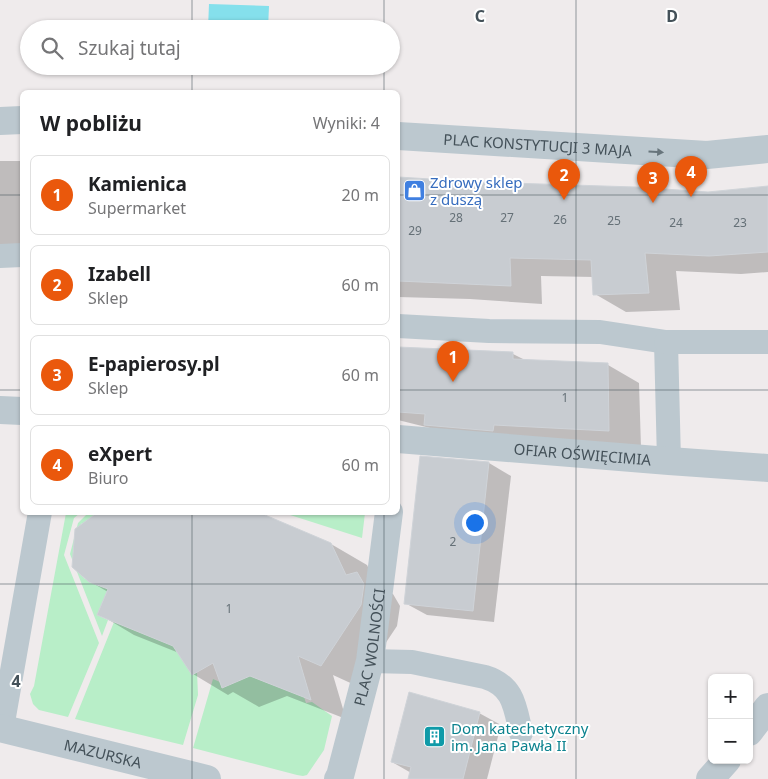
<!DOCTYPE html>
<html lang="pl">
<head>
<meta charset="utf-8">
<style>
  :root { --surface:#fff; --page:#f2f2f2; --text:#202124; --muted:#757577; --line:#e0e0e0; --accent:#ea580c }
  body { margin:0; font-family:"Noto Sans",sans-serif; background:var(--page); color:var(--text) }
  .controls { position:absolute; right:15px; bottom:15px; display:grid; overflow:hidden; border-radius:8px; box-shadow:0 1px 4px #0004 }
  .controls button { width:45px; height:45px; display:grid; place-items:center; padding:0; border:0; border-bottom:1px solid var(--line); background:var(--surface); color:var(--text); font:25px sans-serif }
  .you { position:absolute; left:474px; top:522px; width:18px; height:18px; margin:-12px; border:4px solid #fff; border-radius:50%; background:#1a73e8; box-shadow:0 0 0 8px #1a73e833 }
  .badge { display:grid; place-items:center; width:32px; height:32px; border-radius:50%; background:var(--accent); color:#fff; font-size:16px; font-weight:700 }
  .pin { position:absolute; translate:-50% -41px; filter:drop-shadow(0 1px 2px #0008) }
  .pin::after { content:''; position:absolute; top:26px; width:18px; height:15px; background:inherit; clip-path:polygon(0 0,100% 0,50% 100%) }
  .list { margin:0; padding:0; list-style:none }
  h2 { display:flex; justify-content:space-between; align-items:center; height:65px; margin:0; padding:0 20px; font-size:21px }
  h2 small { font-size:16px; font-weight:400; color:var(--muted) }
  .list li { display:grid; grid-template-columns:32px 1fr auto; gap:15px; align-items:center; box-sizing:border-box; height:80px; margin:0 10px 10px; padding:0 10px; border:1px solid var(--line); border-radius:8px }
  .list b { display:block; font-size:19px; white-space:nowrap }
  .list p { margin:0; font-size:16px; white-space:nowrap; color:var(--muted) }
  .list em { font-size:16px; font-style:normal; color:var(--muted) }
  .icon { flex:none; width:28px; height:28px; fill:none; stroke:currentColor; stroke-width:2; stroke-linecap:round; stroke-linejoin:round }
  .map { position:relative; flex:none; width:768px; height:779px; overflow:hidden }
  .search { position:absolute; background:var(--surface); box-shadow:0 1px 4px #0004; left:20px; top:20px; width:380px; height:55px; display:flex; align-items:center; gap:12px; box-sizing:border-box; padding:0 18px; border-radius:28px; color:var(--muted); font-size:19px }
  .panel { position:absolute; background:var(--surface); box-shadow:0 1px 4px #0004; left:20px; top:90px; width:380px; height:425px; border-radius:8px }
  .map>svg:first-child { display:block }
  .green { fill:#b8eec8 }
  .water { fill:#85e0ec }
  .shadow { fill:#0003 }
  .building { fill:#c8ccd1; stroke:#cfd3d8 }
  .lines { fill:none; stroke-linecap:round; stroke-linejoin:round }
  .lane { stroke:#bcc8cf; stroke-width:24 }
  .street { stroke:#bcc8cf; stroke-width:28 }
  .oneway { fill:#68757c }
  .grid { fill:none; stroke:#445159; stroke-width:1; stroke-opacity:0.55 }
  .labels { text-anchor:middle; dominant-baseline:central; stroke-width:4; stroke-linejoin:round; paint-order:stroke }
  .number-label { font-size:12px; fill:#657077 }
  .street-label { font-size:15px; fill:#445159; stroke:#fff }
  .shop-label { font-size:15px; fill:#366cbe; stroke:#fff; text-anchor:start }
  .culture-label { font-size:15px; fill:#0d838f; stroke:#fff; text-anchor:start }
  .grid-label { font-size:16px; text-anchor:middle; font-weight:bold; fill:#445159; stroke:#fff; stroke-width:4; stroke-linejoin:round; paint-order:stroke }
</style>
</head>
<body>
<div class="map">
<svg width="768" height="779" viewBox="0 0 768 779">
  <rect width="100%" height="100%" fill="#efebec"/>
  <g class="green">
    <polygon points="66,513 80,513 74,518 64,555 99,643 68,717 39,710 33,704 30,694 34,686"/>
    <polygon points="88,513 105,513 81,524 78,547 73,547 73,553 77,554 85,571 81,575 85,579 89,574 108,589 97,615 108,620 102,636 70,554 78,523"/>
    <polygon points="287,513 365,513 362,538 287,514"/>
    <polygon points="114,622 199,656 194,669 189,671 192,675 197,672 198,695 183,745 75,719"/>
    <polygon points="229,668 304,697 306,703 312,702 332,716 324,750 307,775 303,776 297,775 193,748 213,679 220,682"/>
  </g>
  <polygon class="water" points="209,4 269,6 268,29 208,29"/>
  <g class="shadow">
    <rect x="0" y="161" width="22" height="85"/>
    <polygon points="398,178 478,184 708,193 768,187 768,272 741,274 676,271 680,310 626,312 595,294 594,277 541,276 542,304 470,299 398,297"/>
    <polygon points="398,321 399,348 513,354 525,360 608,365 639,383 641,448 457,443 430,428 398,420"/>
    <polygon points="422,458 489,463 511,476 494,622 427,615 405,603"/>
    <polygon points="331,544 367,565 376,584 393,594 400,606 397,626 357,686 333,675 346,719 287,696 259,707 233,692 228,695 193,674 179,653 134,635 99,614 108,592 89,581"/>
    <polygon points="479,713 501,725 487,779 435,779 413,774 392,762"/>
  </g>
  <g class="building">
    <polygon points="398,177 479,182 635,187 708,192 768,186 768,252 709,256 645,253 649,293 593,295 591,260 510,258 511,286 398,281"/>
    <polygon points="398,347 513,352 513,359 608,363 609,431 494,425 493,431 424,425 425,414 398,412"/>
    <polygon points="420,456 489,462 473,611 404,604"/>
    <polygon points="98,512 258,512 331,543 346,575 357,572 364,584 361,605 321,666 298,656 311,700 250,676 222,688 213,663 192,675 173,646 97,615 108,589 89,582 72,567 75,529"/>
    <polygon points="409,692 480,712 463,779 408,779 411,767 391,762"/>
  </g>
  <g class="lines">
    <g class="lane">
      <polyline points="0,256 22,255"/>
      <polyline points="398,326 489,331 600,332 666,342 669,461"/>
      <polyline points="666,342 768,342"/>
      <path d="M370 661 412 662 485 677C514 686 515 707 521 733"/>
      <polyline points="2,728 40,512"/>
    </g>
    <g class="street">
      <polyline points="0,121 22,120"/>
      <path id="s1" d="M398 136 707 155 768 149"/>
      <polyline points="0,410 22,411"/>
      <path id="s2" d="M398 439 669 461 768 468"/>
      <path id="s3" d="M0 728 207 779"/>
      <polyline points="749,732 768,707"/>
      <path id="s4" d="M338 779 340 776 370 661 389 512"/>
      <polyline points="710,779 727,760"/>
    </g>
  </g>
  <defs><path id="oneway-solid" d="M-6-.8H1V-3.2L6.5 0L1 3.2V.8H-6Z" transform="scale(1.25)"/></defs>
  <use class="oneway" href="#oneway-solid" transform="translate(656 152) rotate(4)"/>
  <path class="grid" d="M192 0V29M384 0V29M576 0V779M192 66V92M384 66V92M0 195H22M398 195H768M0 390H22M398 390H768M192 512V779M384 512V779M0 584H768"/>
  <defs>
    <symbol id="shop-square" viewBox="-11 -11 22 22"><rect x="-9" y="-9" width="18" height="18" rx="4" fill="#3f7fe0" stroke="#fff"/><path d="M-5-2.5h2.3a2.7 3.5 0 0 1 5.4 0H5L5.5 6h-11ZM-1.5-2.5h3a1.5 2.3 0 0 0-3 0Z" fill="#fff"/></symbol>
    <symbol id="building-square" viewBox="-11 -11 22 22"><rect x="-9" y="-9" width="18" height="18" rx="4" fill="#0f9aa8" stroke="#fff"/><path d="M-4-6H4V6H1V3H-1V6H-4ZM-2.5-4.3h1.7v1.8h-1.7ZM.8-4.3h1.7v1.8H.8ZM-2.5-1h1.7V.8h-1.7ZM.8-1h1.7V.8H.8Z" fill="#fff"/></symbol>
  </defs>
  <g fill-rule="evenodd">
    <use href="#shop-square" x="402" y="178" width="25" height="25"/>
    <use href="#building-square" x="422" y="724" width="25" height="25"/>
  </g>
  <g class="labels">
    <g class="number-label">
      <text x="456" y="217">28</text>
      <text x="507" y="217">27</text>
      <text x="560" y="219">26</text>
      <text x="614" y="220">25</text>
      <text x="676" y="222">24</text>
      <text x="740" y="222">23</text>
      <text x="415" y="230">29</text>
      <text x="565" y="397">1</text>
      <text x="453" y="541">2</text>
      <text x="229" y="608">1</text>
    </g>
    <g class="street-label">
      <text stroke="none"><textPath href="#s1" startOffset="140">PLAC KONSTYTUCJI 3 MAJA</textPath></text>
      <text stroke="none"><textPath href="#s2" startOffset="185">OFIAR OŚWIĘCIMIA</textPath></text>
      <text stroke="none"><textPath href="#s4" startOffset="136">PLAC WOLNOŚCI</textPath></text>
      <text stroke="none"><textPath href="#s3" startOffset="106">MAZURSKA</textPath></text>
    </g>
    <g class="shop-label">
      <text x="430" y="182">Zdrowy sklep<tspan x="430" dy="17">z duszą</tspan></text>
    </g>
    <g class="culture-label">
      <text x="451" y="728">Dom katechetyczny<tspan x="451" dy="17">im. Jana Pawła II</tspan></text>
    </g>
  </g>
  <g class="grid-label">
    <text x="480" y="22">C</text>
    <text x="672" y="22">D</text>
    <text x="16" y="687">4</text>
  </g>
</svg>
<div class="controls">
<button>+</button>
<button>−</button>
</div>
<div class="you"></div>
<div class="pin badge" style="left:453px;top:382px">1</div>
<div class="pin badge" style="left:564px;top:200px">2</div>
<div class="pin badge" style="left:653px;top:203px">3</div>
<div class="pin badge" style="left:691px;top:197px">4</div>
<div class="search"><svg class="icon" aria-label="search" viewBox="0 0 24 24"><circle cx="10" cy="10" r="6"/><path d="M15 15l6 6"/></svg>Szukaj tutaj</div>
<section class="panel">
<h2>W pobliżu<small>Wyniki: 4</small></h2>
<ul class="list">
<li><span class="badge">1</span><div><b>Kamienica</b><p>Supermarket</p></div><em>20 m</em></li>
<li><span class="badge">2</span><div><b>Izabell</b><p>Sklep</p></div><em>60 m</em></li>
<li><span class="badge">3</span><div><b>E-papierosy.pl</b><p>Sklep</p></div><em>60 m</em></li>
<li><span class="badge">4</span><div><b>eXpert</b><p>Biuro</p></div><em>60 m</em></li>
</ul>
</section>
</div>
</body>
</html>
